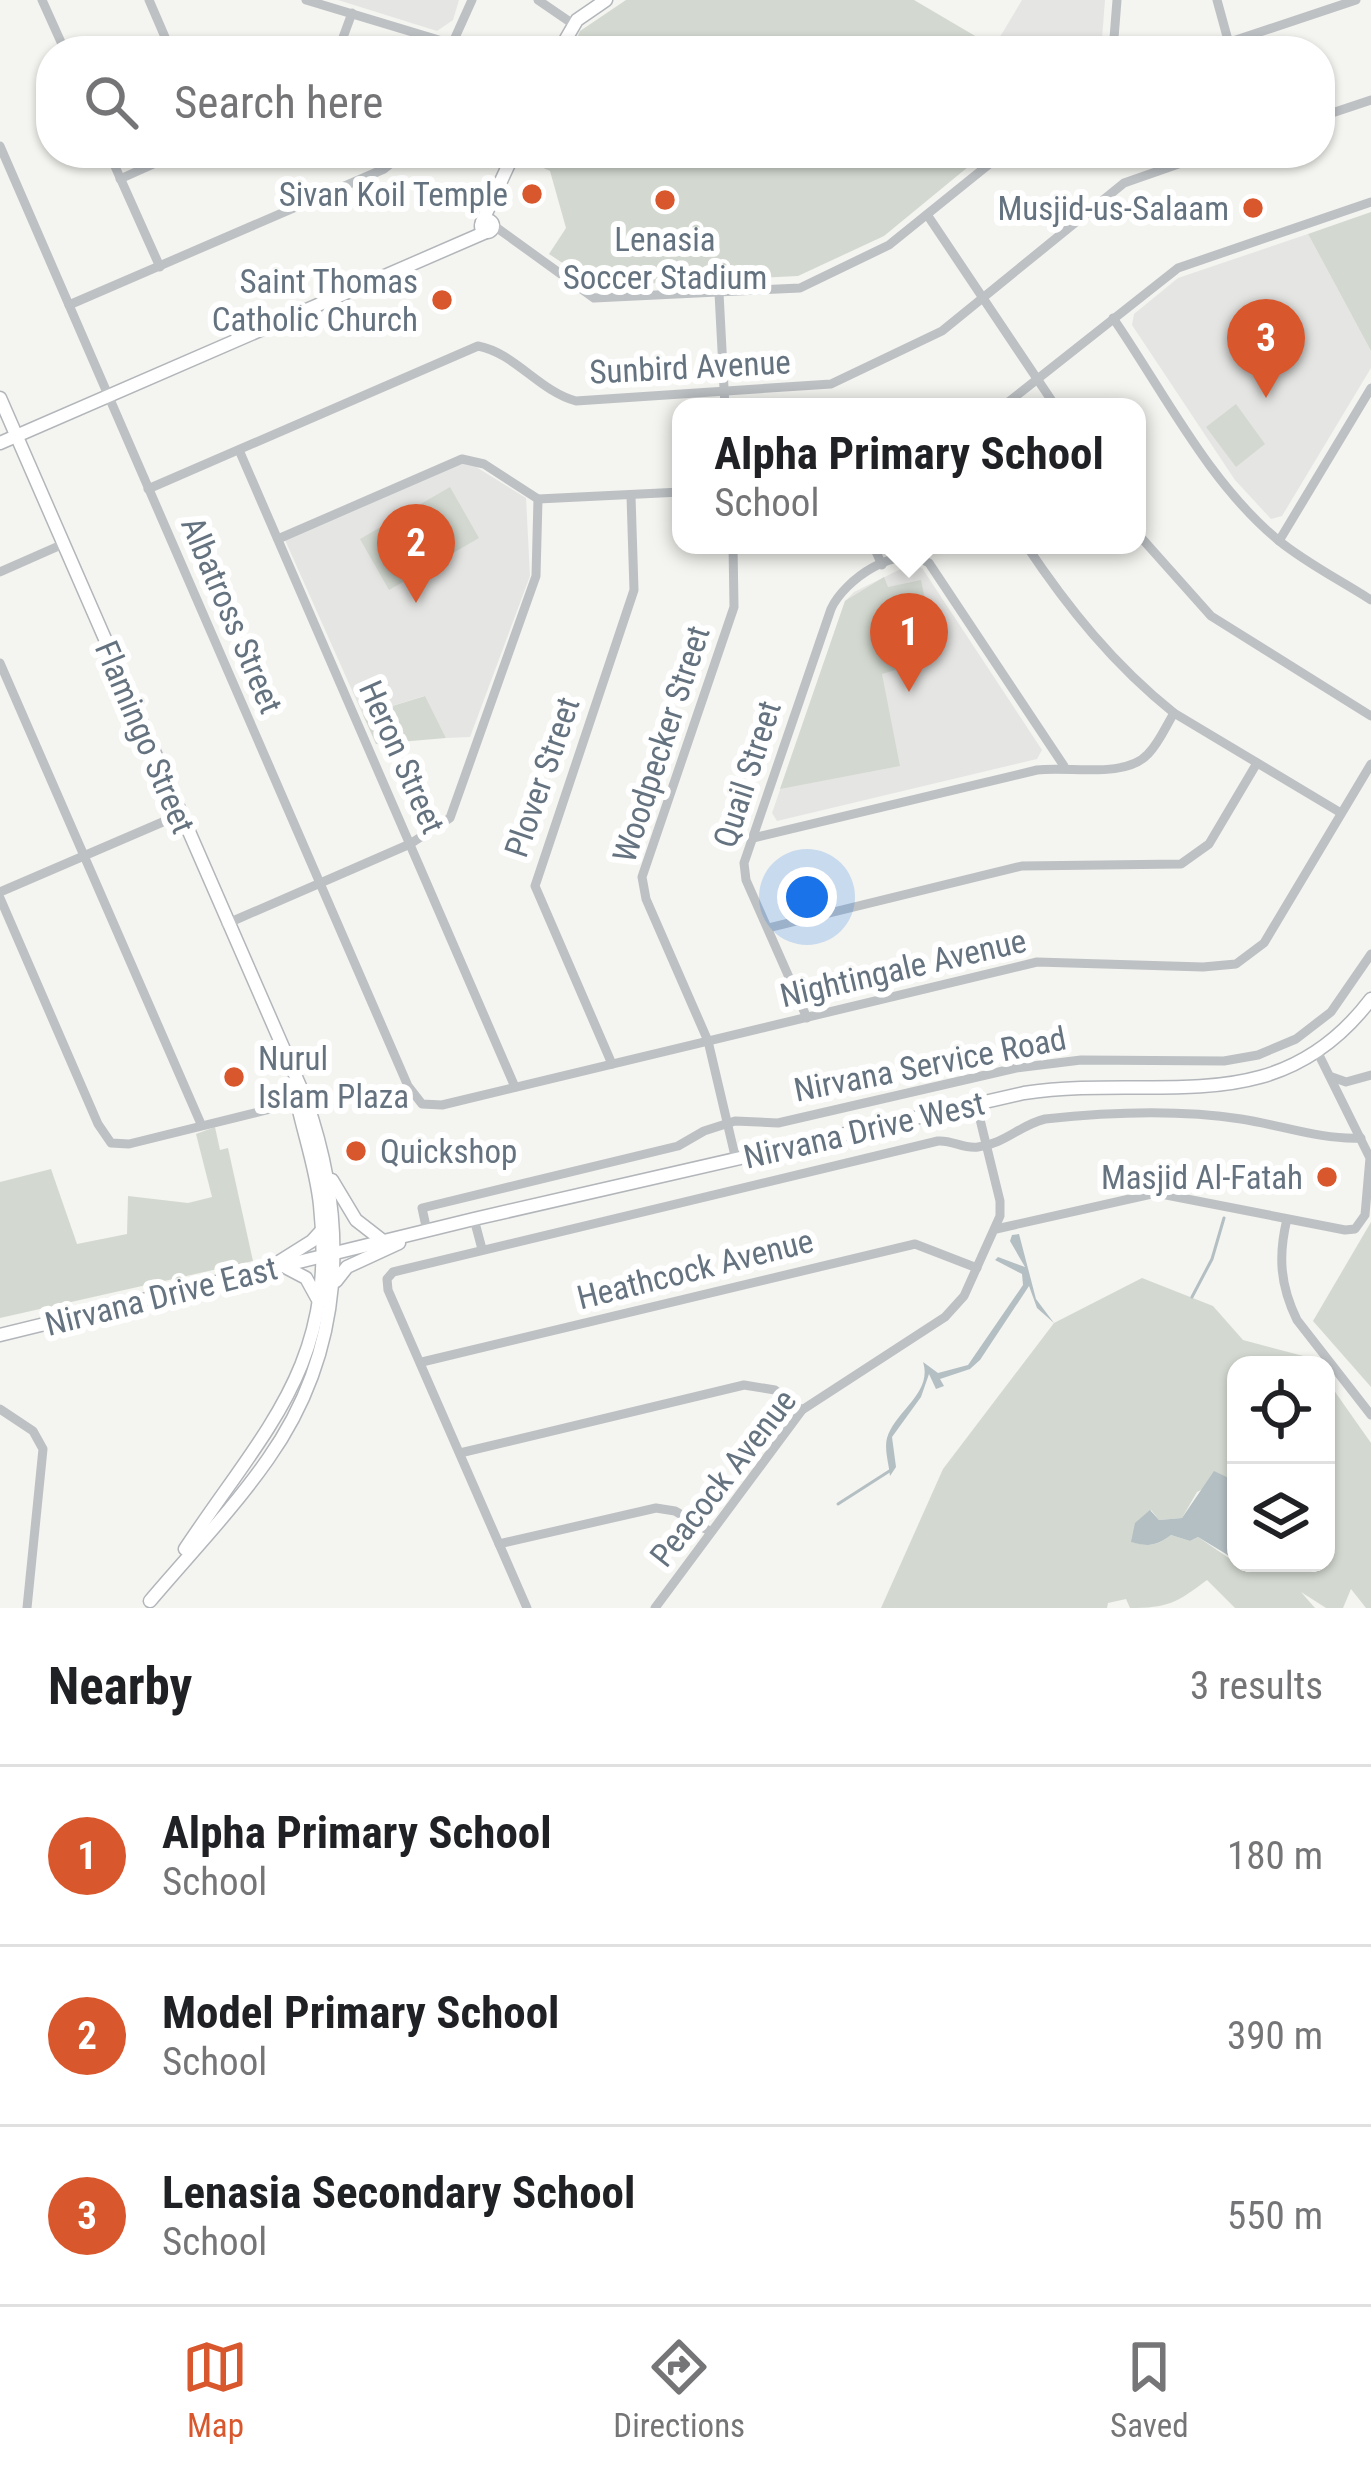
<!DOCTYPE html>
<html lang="en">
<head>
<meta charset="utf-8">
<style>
  :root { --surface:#fff; --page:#f6f6f6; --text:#202124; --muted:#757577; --line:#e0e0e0; --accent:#d9572c }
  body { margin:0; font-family:"Roboto Condensed",sans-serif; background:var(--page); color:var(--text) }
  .controls { position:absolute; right:36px; bottom:36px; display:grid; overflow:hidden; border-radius:24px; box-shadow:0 3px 9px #0004 }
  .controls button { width:108px; height:108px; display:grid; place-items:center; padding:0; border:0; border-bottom:3px solid var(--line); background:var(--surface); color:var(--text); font:60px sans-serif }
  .you { position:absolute; left:807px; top:897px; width:42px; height:42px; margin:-30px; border:9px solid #fff; border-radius:50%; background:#1a73e8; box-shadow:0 0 0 18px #1a73e833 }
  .badge { display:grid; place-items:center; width:78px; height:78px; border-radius:50%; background:var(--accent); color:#fff; font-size:39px; font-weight:700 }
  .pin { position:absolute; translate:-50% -99px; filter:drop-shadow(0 3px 6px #0008) }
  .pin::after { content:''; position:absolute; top:63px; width:42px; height:36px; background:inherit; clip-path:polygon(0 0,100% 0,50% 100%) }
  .popup { position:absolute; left:672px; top:398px; width:474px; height:156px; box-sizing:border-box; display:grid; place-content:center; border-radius:24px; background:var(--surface); filter:drop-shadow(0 3px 9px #0005); font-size:39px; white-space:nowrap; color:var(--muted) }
  .popup b { font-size:45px; color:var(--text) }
  .popup::after { content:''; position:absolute; left:50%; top:100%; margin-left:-24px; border:24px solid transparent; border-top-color:var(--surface) }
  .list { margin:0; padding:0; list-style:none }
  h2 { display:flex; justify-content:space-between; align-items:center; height:156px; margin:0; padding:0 48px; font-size:51px }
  h2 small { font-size:39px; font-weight:400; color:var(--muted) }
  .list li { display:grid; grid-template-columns:78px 1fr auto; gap:36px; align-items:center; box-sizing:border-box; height:180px; padding:0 48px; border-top:3px solid var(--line) }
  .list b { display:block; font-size:45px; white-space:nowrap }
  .list p { margin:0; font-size:39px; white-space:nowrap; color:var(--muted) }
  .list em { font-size:39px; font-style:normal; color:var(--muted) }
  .icon { flex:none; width:66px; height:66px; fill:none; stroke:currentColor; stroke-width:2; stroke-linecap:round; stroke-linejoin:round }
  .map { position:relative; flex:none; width:1371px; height:1608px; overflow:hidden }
  .search { position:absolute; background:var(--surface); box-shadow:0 3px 9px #0004; left:36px; right:36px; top:36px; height:132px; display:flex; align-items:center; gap:30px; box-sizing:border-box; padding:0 42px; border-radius:48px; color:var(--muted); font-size:45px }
  .sheet { height:696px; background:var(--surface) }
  nav { display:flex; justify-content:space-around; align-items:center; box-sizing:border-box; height:168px; border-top:3px solid var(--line); background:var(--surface); font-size:33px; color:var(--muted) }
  nav a { display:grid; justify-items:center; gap:6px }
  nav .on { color:var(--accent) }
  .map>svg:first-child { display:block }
  .built { fill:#e5e6e4 }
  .green { fill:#d3d9d0 }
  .water { fill:#b4bfc3 }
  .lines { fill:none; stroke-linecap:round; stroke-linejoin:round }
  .stream { stroke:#b4bfc3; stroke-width:3 }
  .secondary-casing { stroke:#b2b6ba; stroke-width:15 }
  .street { stroke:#bdc1c4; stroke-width:9 }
  .secondary { stroke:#fff; stroke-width:12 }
  .poi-dot { fill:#d9572c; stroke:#fff; stroke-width:4.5 }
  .labels { text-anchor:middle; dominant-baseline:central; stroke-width:12; stroke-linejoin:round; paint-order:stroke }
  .poi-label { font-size:33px; fill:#657380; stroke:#fff; text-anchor:end }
  .street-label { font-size:33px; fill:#657380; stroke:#fff }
</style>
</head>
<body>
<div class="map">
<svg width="1371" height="1608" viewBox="0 0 1371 1608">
  <rect width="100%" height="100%" fill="#f4f4f0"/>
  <g class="built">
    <polygon points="338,0 459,0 453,20 437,31"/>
    <polygon points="1022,0 1105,0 1101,51 998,51 994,47"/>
    <polygon points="1308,234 1371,351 1371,368 1282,516 1271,519 1235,480 1132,325 1134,314 1178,278"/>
    <polygon points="465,460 526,498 530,576 470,737 446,738 424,696 363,715 285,540"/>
    <polygon points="911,564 922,568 1042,750 1037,759 777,821 772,813 845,601 854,592"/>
  </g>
  <g class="green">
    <polygon points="626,0 914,0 999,50 571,51 580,31"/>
    <polygon points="526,153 985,153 884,236 798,276 597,286 549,254 566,228 550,171 524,159"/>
    <polygon points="1371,212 1371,351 1308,234"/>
    <polygon points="1236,404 1265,444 1236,467 1206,427"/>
    <polygon points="450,487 479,538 389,590 360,539"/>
    <polygon points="884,577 888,587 921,580 930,624 890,635 899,669 882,674 900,766 780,789 845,601"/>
    <polygon points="425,696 446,738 376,744 363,715"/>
    <polygon points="215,1127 220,1150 228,1148 253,1261 0,1318 0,1182 51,1169 77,1244 127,1234 128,1196 188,1203 212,1197 196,1134"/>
    <polygon points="1371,1222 1371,1387 1313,1321"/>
    <path d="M1142 1278 1213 1306 1243 1340 1311 1358 1316 1365H1236V1524L1227 1507 1205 1488 1197 1492 1182 1518 1159 1520 1151 1510 1132 1542C1150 1547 1156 1546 1171 1535L1190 1541 1198 1537 1236 1563H1285L1289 1569 1304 1570 1313 1563H1326V1379L1371 1443V1608H1366L1351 1589 1343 1608H1326L1301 1592 1315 1608H1235L1207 1580C1177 1603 1167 1608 1130 1608L1126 1599 1108 1603 1107 1608H881L943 1469 1054 1323Z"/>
  </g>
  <g class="water">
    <path d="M1019 1234 1036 1299 1054 1323 1037 1308 1029 1286 980 1360 970 1369 940 1379 944 1386 936 1389 929 1374 921 1397 892 1437 896 1467 890 1476C889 1464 884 1449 887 1438 895 1411 933 1393 923 1362L938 1373 968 1365 1023 1285 1022 1274 995 1260 998 1257 1025 1267 1010 1241 1012 1235Z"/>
    <path d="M1214 1471 1233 1480 1236 1498 1227 1507 1236 1524V1560L1198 1537 1190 1541 1171 1535C1156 1546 1149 1547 1131 1542L1135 1523 1150 1510 1159 1520 1182 1518Z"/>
  </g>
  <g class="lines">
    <g class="stream">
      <polyline points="1192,1297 1212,1259 1224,1218"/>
      <polyline points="838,1504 891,1470"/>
    </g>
    <defs>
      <g id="secondary">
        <polyline points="559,51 577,20 606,0"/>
        <circle cx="487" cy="226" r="6"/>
        <polyline points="482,222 514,153"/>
        <path d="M0 398 306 1100C349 1223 345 1350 268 1459 233 1509 189 1555 150 1601"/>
        <polyline points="0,443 486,232"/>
        <polyline points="332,1180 356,1220 383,1241"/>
        <polyline points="277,1263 312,1241 322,1230"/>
        <polyline points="287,1268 306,1278 317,1298"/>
        <polyline points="336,1281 347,1267 399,1243"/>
        <path d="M0 1335 474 1219 1024 1093C1158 1073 1276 1124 1371 999"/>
        <path d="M185 1549C266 1427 337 1365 320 1205 316 1165 301 1127 294 1087"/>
      </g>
    </defs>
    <use href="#secondary" class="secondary-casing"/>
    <g class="street">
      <polyline points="42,0 65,51"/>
      <polyline points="149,0 171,51"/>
      <polyline points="306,0 452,44"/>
      <polyline points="538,0 573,24"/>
      <polyline points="1217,0 1231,51"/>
      <polyline points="338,51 352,13"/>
      <polyline points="449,51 472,0"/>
      <polyline points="1113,51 1117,0"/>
      <polyline points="1203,51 1356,0"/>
      <polyline points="1320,117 1371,100"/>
      <polyline points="0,146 408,1086 422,1104 442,1105 1037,962 1203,967 1236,964 1264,943 1371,764"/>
      <polyline points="109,153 160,267"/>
      <polyline points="120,179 178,153"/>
      <polyline points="928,216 1056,407"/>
      <polyline points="493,225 594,298 800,288 889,245 1003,153"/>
      <polyline points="719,293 725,407"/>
      <polyline points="69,305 384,169 404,153"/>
      <path d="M1113 318C1164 392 1208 482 1278 540 1306 563 1340 580 1371 600"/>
      <polyline points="1002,407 1178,268 1371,202"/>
      <polyline points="239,450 515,1087"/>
      <path d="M148 489 478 346C515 353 539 391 576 401L831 384 942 331 1124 183 1210 153"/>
      <polyline points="1137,533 1211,616 1371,716"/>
      <polyline points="278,539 462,459 484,464 538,499 681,492"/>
      <polyline points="1279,541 1371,388"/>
      <polyline points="733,545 734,607 642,877 646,899 708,1041 736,1160"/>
      <polyline points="873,545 882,565"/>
      <path d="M1026 545C1068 608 1114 665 1174 713L1341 813"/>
      <polyline points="0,572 61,545"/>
      <polyline points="0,663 201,1124"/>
      <path d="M753 838 1037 770C1070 766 1125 779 1148 754 1159 743 1166 726 1174 713"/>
      <polyline points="0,892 179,815"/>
      <polyline points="0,898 98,1124 111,1143 129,1144 299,1102"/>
      <polyline points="226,924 410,844 450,818 536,576 538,499"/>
      <polyline points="768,928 1022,866 1181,864 1209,844 1257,763"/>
      <path d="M807 1018 746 880 744 863 831 609C844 580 898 542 929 563L1064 766"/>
      <polyline points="612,1064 535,886 634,590 631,496"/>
      <polyline points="1332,1077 1346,1082 1371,1075"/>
      <polyline points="474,1219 482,1249"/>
      <path d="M1287 1219C1278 1256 1280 1285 1297 1320L1371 1415"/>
      <polyline points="996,1229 1156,1193 1345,1230 1355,1229 1365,1215 1370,1158 1318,1053"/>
      <polyline points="427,1231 422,1208 678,1146 704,1131 735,1121 778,1123 1016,1068 1081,1060 1224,1061 1258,1055 1296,1039 1331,1012 1371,954"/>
      <polyline points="422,1362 915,1244 977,1268"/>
      <polyline points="0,1409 33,1431 43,1449 27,1608"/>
      <polyline points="460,1453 744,1385 775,1390 802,1410"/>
      <polyline points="499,1544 656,1508 675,1511 711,1532"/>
      <path d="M527 1608 388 1290 387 1279 393 1272 938 1141C953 1140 963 1149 978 1147 1004 1144 1020 1125 1045 1119 1110 1112 1176 1109 1241 1119 1281 1125 1321 1140 1361 1138"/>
      <polyline points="655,1608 802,1410 945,1317 964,1296 1000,1216 1000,1201 976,1103"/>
    </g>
    <use href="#secondary" class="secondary"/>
  </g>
  <g class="poi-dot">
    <circle cx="532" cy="194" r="12"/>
    <circle cx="665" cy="200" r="12"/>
    <circle cx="1253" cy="208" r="12"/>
    <circle cx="442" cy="300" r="12"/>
    <circle cx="234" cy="1077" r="12"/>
    <circle cx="356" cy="1151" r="12"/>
    <circle cx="1327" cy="1177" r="12"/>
  </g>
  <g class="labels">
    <g class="poi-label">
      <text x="508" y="194">Sivan Koil Temple</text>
      <text x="1229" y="208">Musjid-us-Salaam</text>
      <text x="665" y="239" text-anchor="middle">Lenasia<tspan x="665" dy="38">Soccer Stadium</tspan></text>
      <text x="418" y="281">Saint Thomas<tspan x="418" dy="38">Catholic Church</tspan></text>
      <text x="258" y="1058" text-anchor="start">Nurul<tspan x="258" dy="38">Islam Plaza</tspan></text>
      <text x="380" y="1151" text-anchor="start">Quickshop</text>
      <text x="1303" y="1177">Masjid Al-Fatah</text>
    </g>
    <g class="street-label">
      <text transform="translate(690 367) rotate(-3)">Sunbird Avenue</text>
      <text transform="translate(232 615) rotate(67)">Albatross Street</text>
      <text transform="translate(145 737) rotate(67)">Flamingo Street</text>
      <text transform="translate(661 744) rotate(-72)">Woodpecker Street</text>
      <text transform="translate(402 757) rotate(66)">Heron Street</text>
      <text transform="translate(747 774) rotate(-72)">Quail Street</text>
      <text transform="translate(542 777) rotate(-71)">Plover Street</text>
      <text transform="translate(903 968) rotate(-13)">Nightingale Avenue</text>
      <text transform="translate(930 1064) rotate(-11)">Nirvana Service Road</text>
      <text transform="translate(864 1130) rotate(-13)">Nirvana Drive West</text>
      <text transform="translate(695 1269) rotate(-14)">Heathcock Avenue</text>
      <text transform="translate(161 1296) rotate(-14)">Nirvana Drive East</text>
      <text transform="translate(723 1478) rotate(-52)">Peacock Avenue</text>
    </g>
  </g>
</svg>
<div class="controls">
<button><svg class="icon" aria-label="locate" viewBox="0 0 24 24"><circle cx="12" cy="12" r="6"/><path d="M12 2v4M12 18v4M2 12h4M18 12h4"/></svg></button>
<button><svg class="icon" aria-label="layers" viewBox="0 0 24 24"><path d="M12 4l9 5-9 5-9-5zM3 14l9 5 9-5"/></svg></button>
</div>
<div class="you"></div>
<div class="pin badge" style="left:909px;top:692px">1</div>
<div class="popup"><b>Alpha Primary School</b>School</div>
<div class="pin badge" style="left:416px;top:603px">2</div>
<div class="pin badge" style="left:1266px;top:398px">3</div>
<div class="search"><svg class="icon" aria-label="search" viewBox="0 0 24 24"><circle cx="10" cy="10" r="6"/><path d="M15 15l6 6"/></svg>Search here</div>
</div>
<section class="sheet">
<h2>Nearby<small>3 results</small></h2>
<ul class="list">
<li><span class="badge">1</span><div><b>Alpha Primary School</b><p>School</p></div><em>180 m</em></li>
<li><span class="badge">2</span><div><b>Model Primary School</b><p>School</p></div><em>390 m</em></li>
<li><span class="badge">3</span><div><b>Lenasia Secondary School</b><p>School</p></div><em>550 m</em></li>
</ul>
</section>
<nav>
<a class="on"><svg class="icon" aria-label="map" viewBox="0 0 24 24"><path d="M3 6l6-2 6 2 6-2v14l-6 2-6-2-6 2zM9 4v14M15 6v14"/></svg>Map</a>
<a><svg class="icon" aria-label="directions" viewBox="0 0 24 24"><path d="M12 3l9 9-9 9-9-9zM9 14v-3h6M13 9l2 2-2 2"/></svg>Directions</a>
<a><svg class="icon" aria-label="saved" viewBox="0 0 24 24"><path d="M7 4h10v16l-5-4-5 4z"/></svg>Saved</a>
</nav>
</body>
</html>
